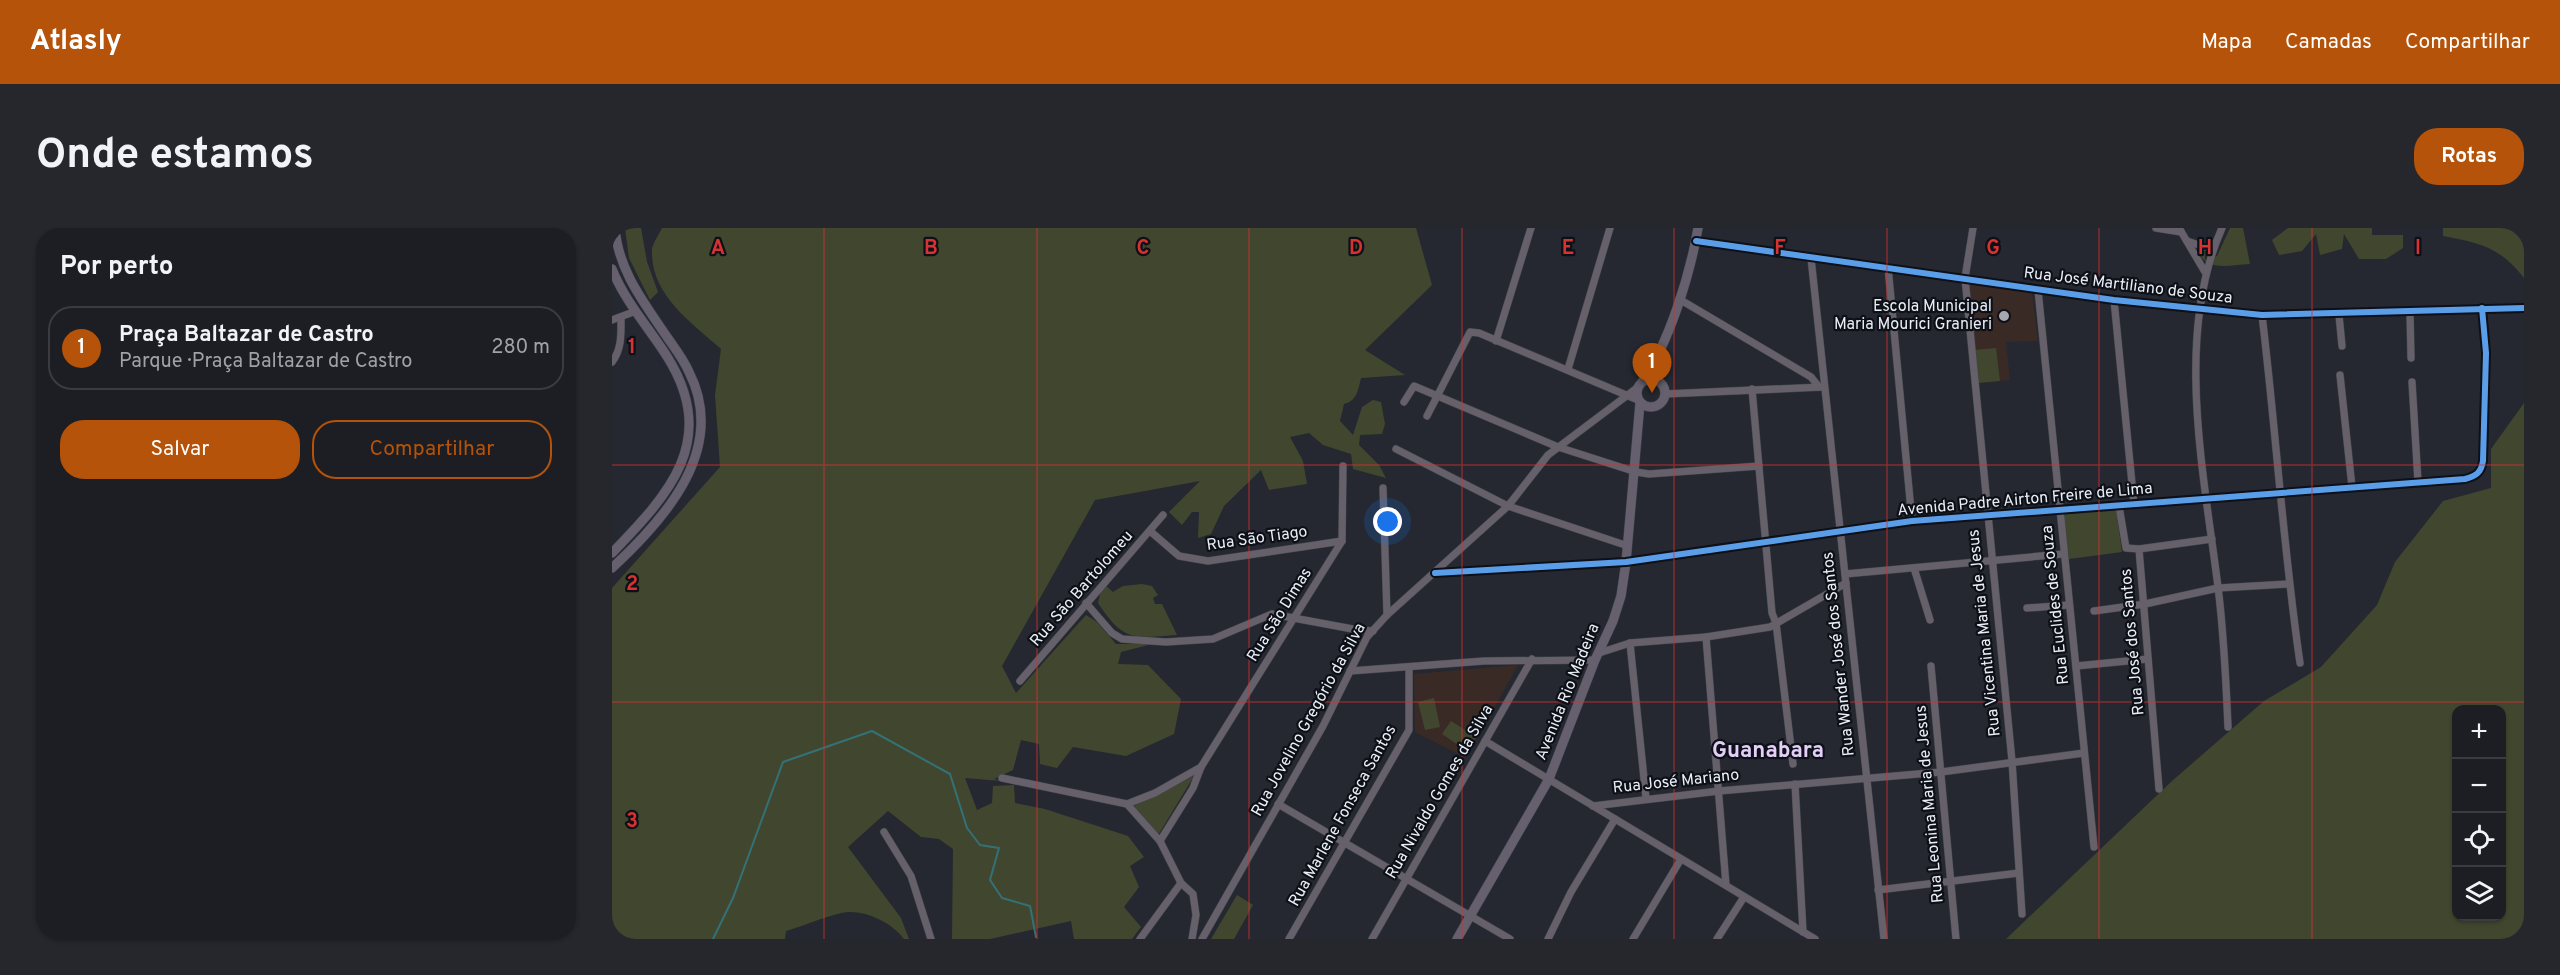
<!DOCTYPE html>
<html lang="pt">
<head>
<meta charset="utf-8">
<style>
  :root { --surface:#1c1e24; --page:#25272c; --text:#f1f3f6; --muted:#a0a2a6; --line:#3a3c41; --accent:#b45309 }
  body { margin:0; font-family:Overpass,sans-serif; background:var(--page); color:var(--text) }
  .controls { position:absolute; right:18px; bottom:18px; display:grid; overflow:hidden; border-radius:12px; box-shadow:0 2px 4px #0004 }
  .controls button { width:54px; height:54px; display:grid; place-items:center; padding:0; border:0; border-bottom:2px solid var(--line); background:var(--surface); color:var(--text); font:30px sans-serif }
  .you { position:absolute; left:776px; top:294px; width:21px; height:21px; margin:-15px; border:4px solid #fff; border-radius:50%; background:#1a73e8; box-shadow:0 0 0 9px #1a73e833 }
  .badge { display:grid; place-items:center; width:39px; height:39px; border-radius:50%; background:var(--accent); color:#fff; font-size:20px; font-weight:700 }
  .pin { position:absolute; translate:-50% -50px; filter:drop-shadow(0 2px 3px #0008) }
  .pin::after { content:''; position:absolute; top:32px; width:21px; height:18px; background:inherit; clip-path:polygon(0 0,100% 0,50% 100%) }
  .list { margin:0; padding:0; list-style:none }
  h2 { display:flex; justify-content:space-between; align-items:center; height:78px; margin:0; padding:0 24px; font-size:26px }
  h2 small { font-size:20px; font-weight:400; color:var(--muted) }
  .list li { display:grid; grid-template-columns:39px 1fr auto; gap:18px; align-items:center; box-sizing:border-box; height:84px; margin:0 12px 12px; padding:0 12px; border:2px solid var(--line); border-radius:24px }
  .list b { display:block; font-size:22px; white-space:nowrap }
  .list p { margin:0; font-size:20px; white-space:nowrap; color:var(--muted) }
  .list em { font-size:20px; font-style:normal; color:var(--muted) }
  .actions { display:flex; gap:12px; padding:18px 24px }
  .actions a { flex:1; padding:14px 0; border:2px solid var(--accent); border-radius:24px; text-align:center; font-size:21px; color:var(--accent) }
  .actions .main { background:var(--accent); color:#fff }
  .icon { flex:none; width:33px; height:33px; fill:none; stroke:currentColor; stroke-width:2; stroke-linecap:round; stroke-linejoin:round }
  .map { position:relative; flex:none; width:1912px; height:711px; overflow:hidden; border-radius:24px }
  header { display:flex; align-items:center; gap:36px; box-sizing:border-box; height:84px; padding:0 30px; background:var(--accent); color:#fff }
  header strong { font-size:28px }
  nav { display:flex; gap:33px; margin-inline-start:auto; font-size:21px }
  .intro { display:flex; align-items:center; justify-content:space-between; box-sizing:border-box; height:144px; padding:0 36px }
  h1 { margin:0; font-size:42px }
  .button { padding:15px 27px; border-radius:24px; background:var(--accent); color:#fff; font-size:21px; font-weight:700 }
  main { display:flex; gap:36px; padding:0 36px }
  aside { flex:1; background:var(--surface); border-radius:24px; box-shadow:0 2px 4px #0004 }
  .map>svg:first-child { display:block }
  .education { fill:#392a25 }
  .green { fill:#41472f; fill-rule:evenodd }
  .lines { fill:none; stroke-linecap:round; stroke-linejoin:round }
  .stream { stroke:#347177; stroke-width:2 }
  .minor-casing { stroke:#41454b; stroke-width:8 }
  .major-casing { stroke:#41454b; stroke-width:10 }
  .minor { stroke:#66606b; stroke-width:7 }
  .major { stroke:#66606e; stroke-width:9 }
  .cycleway-casing { stroke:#0d1016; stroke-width:10 }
  .cycleway { stroke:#5a9eea; stroke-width:6 }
  .grid { fill:none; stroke:#d73232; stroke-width:1.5; stroke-opacity:0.55 }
  .poi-dot { fill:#a4a9b1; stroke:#0d1016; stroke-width:2 }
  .labels { text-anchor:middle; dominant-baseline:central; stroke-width:4.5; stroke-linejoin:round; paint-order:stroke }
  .street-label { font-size:16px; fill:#e9eef7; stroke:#0d1016 }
  .poi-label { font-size:16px; fill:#e9eef7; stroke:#0d1016; text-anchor:end }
  .district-label { font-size:22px; font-weight:bold; fill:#e2cef8; stroke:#0d1016 }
  .grid-label { font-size:20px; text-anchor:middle; font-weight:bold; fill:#d73232; stroke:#0d1016; stroke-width:4.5; stroke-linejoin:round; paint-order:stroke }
</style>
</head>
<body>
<header>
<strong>Atlasly</strong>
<nav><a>Mapa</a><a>Camadas</a><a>Compartilhar</a></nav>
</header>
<div class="intro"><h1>Onde estamos</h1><a class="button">Rotas</a></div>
<main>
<aside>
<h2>Por perto<small></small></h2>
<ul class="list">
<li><span class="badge">1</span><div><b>Praça Baltazar de Castro</b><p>Parque · Praça Baltazar de Castro</p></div><em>280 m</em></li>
</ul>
<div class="actions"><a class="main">Salvar</a><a>Compartilhar</a></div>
</aside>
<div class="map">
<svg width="1912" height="711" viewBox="0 0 1912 711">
  <rect width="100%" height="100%" fill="#252830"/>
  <g class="education">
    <polygon points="1357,54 1420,64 1426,113 1394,114 1398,152 1365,155"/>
    <polygon points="906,437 854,530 803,504 802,446"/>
  </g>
  <g class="green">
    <polygon points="13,0 29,0 35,34 46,64 38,72 17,30"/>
    <path d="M50 0H804L820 57 753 122 793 147 749 150C746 162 745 173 732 176L728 193 741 207 750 179 761 172 769 174 773 196 770 206 748 207 747 217 767 237 774 250 741 241 739 226 711 217 697 205 678 209 691 233 695 256 657 262 649 242 612 278 599 306 586 310 587 284H580L570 297 557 284 588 253 483 272 390 438 404 465 474 387 485 394 504 416H540L509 424 506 436 536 437 569 471 562 506 514 528 461 519 445 540 428 536 427 516 409 512 401 542 382 551 389 553 353 550 365 582 380 575 381 558 402 557 403 575 433 581 516 608 532 629 518 638 527 659 512 679 529 699 520 711H462L459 693 378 711H340L341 621 327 611 309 609 276 583 236 619 289 690 297 711H292C281 696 258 684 238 684 226 683 189 699 174 703L173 711H0V360L108 239 103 167 109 121C79 94 38 67 40 21 41 15 47 6 50 0Z"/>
    <path d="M1618 0H1631L1638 36C1617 37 1596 44 1585 23H1593V32L1605 28Z"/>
    <polygon points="1676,0 1760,0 1760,7 1791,7 1791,20 1774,31 1747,31 1732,6 1730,21 1708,27 1704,6 1690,23 1667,27 1660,12"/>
    <path d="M1831 0H1912V50C1888 19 1868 15 1831 8Z"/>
    <polygon points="1384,120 1388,153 1366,155 1363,122"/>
    <path d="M1912 175V711H1394L1560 553 1652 473 1709 439 1765 377 1783 334 1831 273 1879 260V221ZM1844 482H1890V688H1844Z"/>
    <polygon points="1504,281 1510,324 1457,331 1450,286"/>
    <path d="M530 356 540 358 546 367 541 370 543 376H550L565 407C520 410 512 414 486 375L489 362 494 358 501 364 511 358Z"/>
    <polygon points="822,470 828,499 813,502 806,474"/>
    <polygon points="839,493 864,509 855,523 830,506"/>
    <polygon points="582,548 545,609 518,580"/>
    <polygon points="625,667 641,677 622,711 599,711"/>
  </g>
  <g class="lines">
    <polyline class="stream" points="101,711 121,670 171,534 260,503 338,546 355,600 368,617 387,620 378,652 390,670 418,678 424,709"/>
    <defs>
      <g id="minor">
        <polyline points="1361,0 1353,50 1400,533 1410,686"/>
        <polyline points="1544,0 1569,4"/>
        <polyline points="1567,0 1593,44"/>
        <path d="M1610 0C1562 107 1592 246 1606 359 1612 406 1614 452 1616 499"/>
        <polyline points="1084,13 1502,72 1650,87 1912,80"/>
        <polyline points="1575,13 1593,19 1603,15"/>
        <polyline points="1199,30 1272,711"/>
        <polyline points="1276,39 1300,293"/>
        <polyline points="1426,62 1482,619"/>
        <polyline points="1067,71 1199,149 1207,159"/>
        <polyline points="1502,72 1522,276"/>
        <polyline points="1798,85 1799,130"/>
        <path d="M1650 87C1664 203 1671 319 1688 435"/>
        <polyline points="1727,87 1730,118"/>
        <polyline points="0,92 24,83"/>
        <polyline points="884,113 919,0"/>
        <path d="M0 134C10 121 9 106 9 90"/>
        <polyline points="956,141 998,0"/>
        <polyline points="1728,147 1740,259"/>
        <polyline points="1800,154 1806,254"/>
        <polyline points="1140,161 1160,385 1164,395 1181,536"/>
        <polyline points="1053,166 1210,159"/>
        <polyline points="792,174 802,158 946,219 1024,244 1037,246 1147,238"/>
        <polyline points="815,188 858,104 867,105 1026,172"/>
        <polyline points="784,221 896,278 1016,318"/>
        <polyline points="771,260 775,387"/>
        <polyline points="1507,278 1514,320 1527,321 1547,561"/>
        <polyline points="538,303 567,328 596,333 730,313"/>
        <polyline points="1527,321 1600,311"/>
        <polyline points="1302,340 1318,392"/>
        <path d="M823 345 1014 334 1300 293 1853 251C1864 248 1869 245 1871 233L1874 125 1870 80"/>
        <polyline points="1233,346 1451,326"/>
        <polyline points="474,375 500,405 510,411 554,414 601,411 660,386 746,402 761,403"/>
        <polyline points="1415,380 1457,377"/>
        <polyline points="1482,383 1533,376 1606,360 1676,356"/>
        <polyline points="1094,409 1114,657"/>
        <polyline points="1018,415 1034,570"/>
        <polyline points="987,425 1018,415 1094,409 1158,399 1234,355"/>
        <polyline points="1319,438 1344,711"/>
        <polyline points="1464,438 1536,431"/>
        <polyline points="738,443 872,433 983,432"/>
        <polyline points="408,453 551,287"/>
        <polyline points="873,513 1203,711"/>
        <polyline points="390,550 515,576 548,613 569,655 581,666 584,687 580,711"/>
        <polyline points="1183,556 1191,704"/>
        <polyline points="515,576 543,565 589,539"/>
        <polyline points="666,576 898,711"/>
        <polyline points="981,578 1107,563 1329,544 1472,525"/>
        <polyline points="272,604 299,648 319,711"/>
        <polyline points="548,613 581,560 589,539 730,313 731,238"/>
        <polyline points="1266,662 1407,645"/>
        <polyline points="528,711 569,655"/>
        <polyline points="590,711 711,498 755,409 775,387 896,278 936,227 1025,160"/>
        <polyline points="677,711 797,502 797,440"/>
        <polyline points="760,711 920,431"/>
        <polyline points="936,711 959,664 1003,591"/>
        <polyline points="1021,711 1069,631"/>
        <polyline points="1105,711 1132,669"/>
      </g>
      <g id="major">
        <path d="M0 41C13 74 38 101 56 130 107 213 57 266 0 325"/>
        <circle cx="1039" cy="165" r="14"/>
        <path d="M1030 154C1057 115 1078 47 1086 0"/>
        <path d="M0 340C53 291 116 221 77 144 71 130 61 118 53 106 30 72 6 41 3 0"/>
        <polyline points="845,711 937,551 983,432 1001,393 1009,368 1014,334 1028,175"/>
      </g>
    </defs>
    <use href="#minor" class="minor-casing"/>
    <use href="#major" class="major-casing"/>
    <use href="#minor" class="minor"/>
    <use href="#major" class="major"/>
    <defs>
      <g id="cycleway">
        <polyline points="1084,13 1502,72 1650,87 1912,80"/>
        <path d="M823 345 1014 334 1300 293 1853 251C1864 248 1869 245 1871 233L1874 125 1870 80"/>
      </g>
    </defs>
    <use href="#cycleway" class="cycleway-casing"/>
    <use href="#cycleway" class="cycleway"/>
  </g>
  <path class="grid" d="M212 0V711M425 0V711M637 0V711M850 0V711M1062 0V711M1275 0V711M1487 0V711M1700 0V711M0 237H1912M0 474H1912"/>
  <circle class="poi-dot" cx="1392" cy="88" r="6"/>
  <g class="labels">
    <g class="street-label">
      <text transform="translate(1516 58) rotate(7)">Rua José Martiliano de Souza</text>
      <text transform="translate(1413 272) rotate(-5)">Avenida Padre Airton Freire de Lima</text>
      <text transform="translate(645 311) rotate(-8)">Rua São Tiago</text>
      <text transform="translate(470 361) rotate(-49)">Rua São Bartolomeu</text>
      <text transform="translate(1444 377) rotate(-96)">Rua Euclides de Souza</text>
      <text transform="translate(668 387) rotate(-58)">Rua São Dimas</text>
      <text transform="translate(1373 405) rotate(-96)">Rua Vicentina Maria de Jesus</text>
      <text transform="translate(1521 414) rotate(-95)">Rua José dos Santos</text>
      <text transform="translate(1227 426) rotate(-96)">Rua Wander José dos Santos</text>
      <text transform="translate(956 464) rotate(-68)">Avenida Rio Madeira</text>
      <text transform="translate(697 492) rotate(-61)">Rua Jovelino Gregório da Silva</text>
      <text transform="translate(1064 554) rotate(-6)">Rua José Mariano</text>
      <text transform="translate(828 564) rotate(-60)">Rua Nivaldo Gomes da Silva</text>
      <text transform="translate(1318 576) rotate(-95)">Rua Leonina Maria de Jesus</text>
      <text transform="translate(731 588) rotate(-61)">Rua Marlene Fonseca Santos</text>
    </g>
    <g class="poi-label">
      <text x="1380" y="79">Escola Municipal<tspan x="1380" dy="18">Maria Mourici Granieri</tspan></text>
    </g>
    <g class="district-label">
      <text x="1156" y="523">Guanabara</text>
    </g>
  </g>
  <g class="grid-label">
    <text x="106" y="26">A</text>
    <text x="319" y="26">B</text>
    <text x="531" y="26">C</text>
    <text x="744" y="26">D</text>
    <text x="956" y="26">E</text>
    <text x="1168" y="26">F</text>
    <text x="1381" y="26">G</text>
    <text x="1593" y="26">H</text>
    <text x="1806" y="26">I</text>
    <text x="20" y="125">1</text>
    <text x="20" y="362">2</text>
    <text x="20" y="599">3</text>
  </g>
</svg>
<div class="controls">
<button>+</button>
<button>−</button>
<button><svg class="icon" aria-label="locate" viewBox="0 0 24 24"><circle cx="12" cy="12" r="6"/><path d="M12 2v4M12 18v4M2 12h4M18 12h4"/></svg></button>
<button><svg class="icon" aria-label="layers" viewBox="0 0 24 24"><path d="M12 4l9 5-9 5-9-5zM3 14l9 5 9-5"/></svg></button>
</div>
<div class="you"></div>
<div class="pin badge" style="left:1040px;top:165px">1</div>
</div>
</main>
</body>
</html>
